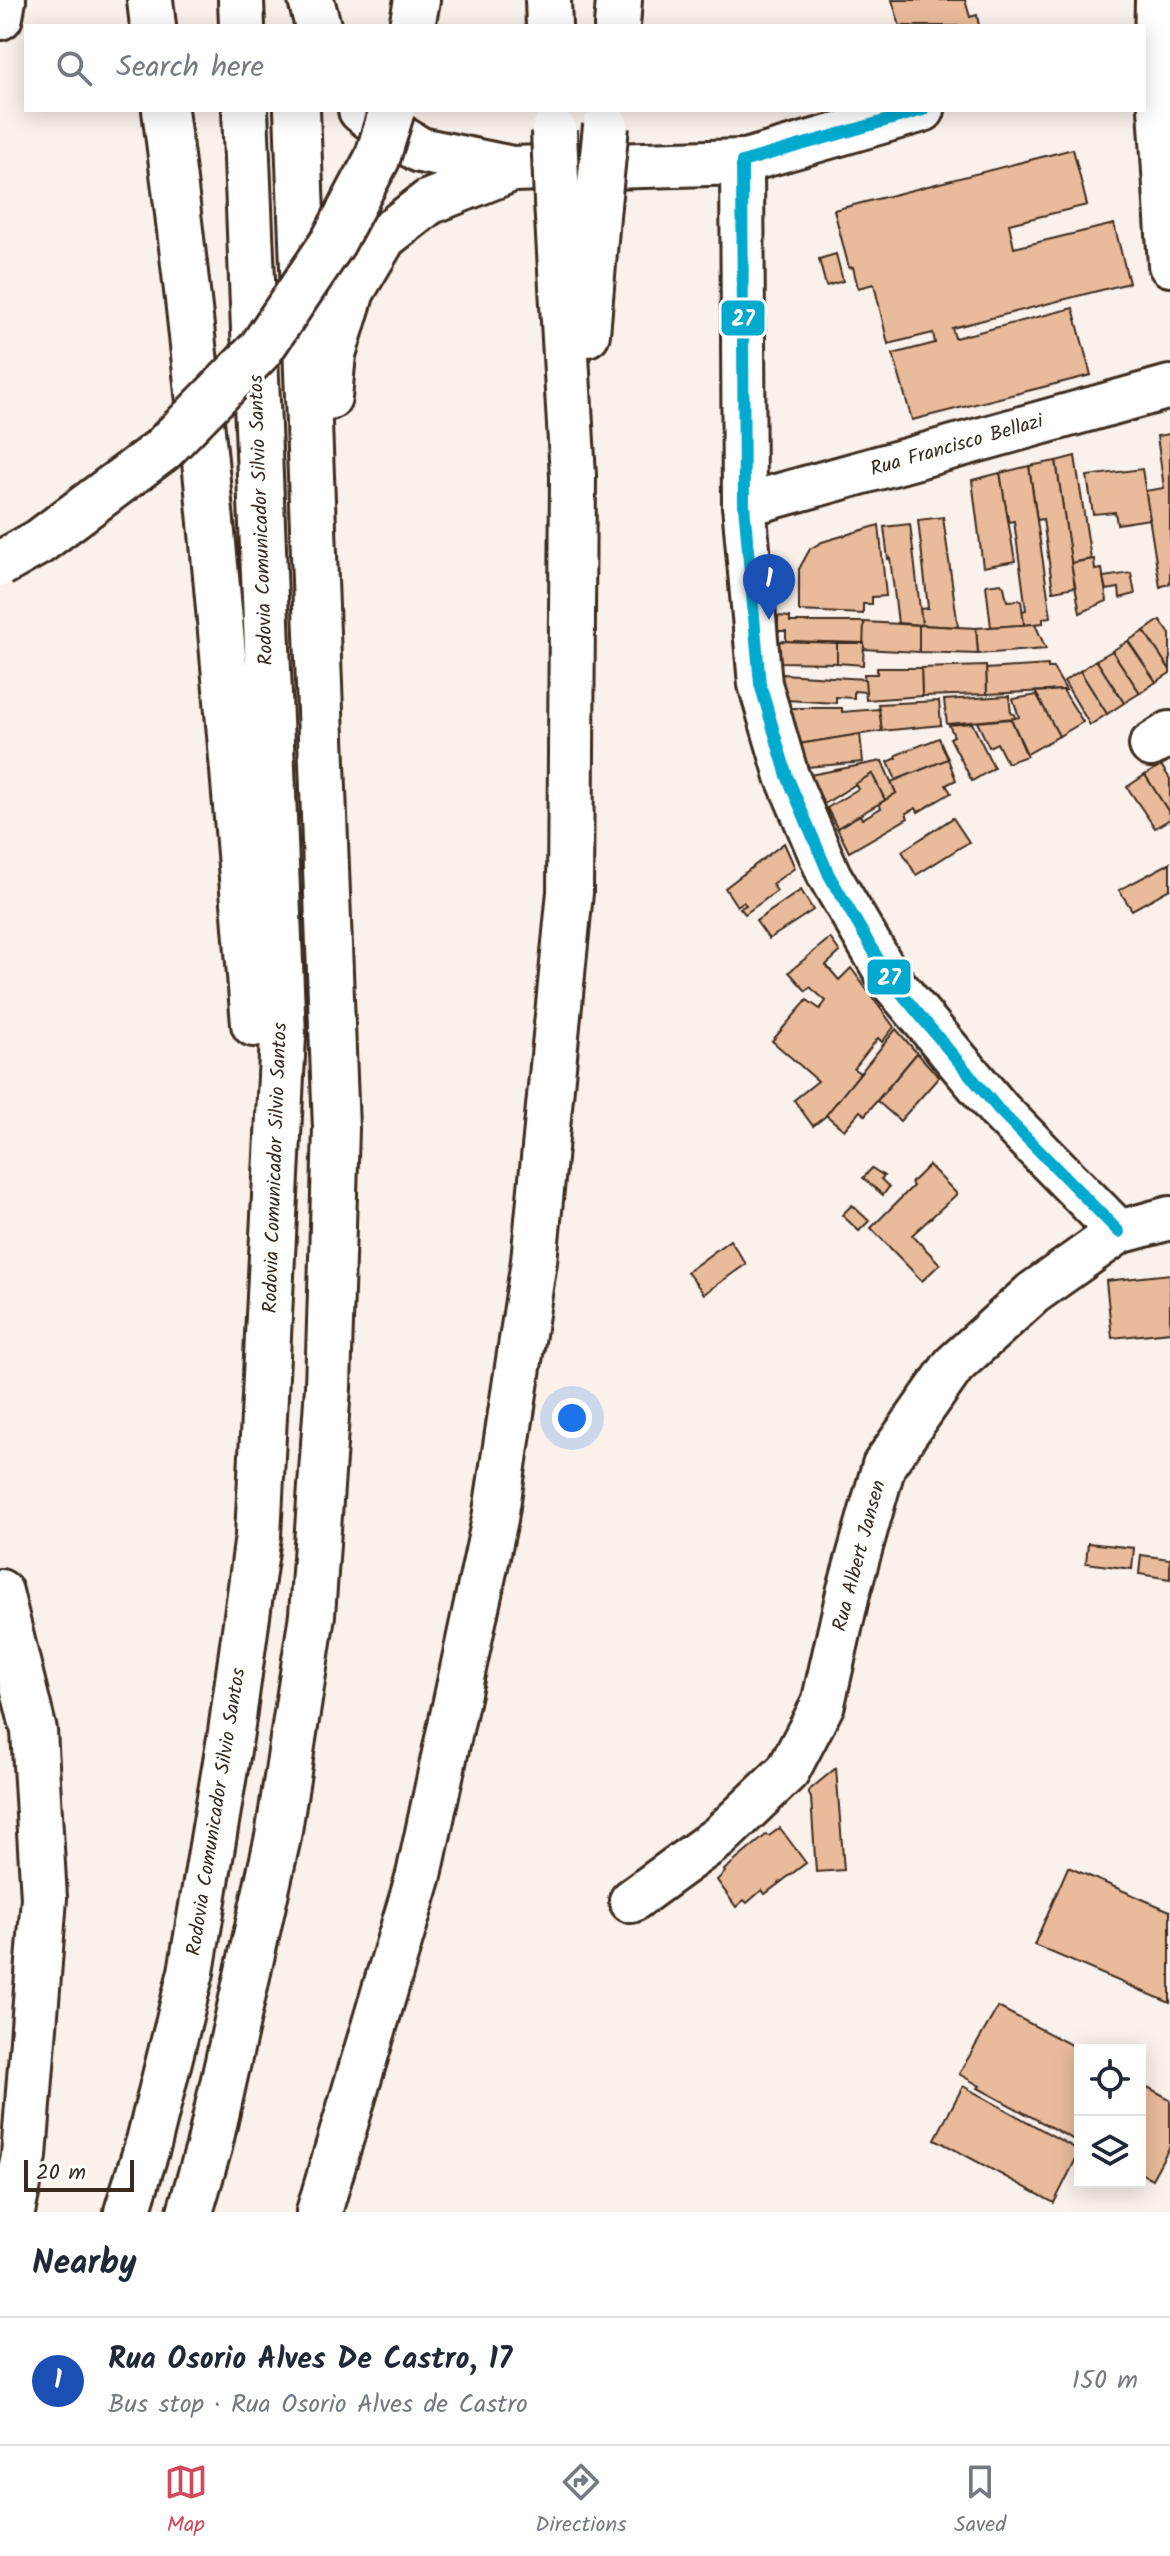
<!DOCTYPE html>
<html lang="en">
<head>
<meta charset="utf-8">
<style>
  :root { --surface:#fff; --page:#f6f6f7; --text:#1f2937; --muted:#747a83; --line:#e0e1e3; --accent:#d1495b }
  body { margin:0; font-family:Kalam,sans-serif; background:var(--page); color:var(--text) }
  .controls { position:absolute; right:24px; bottom:24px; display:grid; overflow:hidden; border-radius:0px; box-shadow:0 4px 20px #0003 }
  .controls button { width:72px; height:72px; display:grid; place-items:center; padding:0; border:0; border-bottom:2px solid var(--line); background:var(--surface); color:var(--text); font:40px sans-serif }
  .scale { position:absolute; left:24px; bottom:20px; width:110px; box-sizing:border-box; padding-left:8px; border:4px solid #3b2a1e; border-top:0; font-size:22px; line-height:28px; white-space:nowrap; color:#3b2a1e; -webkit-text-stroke:6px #fff; paint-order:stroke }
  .you { position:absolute; left:572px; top:1418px; width:28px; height:28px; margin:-20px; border:6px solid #fff; border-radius:50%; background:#1a73e8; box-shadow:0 0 0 12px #1a73e833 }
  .badge { display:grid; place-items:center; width:52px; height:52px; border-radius:50%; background:var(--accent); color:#fff; font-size:26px; font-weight:700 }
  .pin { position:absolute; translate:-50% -66px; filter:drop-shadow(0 2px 4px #0008) }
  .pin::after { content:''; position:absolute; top:42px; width:28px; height:24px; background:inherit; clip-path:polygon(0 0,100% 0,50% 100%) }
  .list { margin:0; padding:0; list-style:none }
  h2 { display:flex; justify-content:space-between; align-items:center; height:104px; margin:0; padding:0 32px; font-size:34px }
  h2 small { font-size:26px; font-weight:400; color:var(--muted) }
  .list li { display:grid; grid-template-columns:52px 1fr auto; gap:24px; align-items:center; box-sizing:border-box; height:128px; padding:0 32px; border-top:2px solid var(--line) }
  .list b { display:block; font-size:30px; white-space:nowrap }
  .list p { margin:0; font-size:26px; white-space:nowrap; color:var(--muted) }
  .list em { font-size:26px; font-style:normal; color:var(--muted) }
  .icon { flex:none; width:44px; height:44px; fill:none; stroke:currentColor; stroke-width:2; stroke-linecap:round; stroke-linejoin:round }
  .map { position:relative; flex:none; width:1170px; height:2212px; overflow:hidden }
  .search { position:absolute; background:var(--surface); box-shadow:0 4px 20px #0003; left:24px; right:24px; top:24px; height:88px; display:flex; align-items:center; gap:20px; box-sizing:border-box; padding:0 28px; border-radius:0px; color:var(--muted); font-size:30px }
  .sheet { height:232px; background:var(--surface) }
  nav { display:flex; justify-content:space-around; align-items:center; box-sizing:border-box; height:112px; border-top:2px solid var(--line); background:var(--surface); font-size:22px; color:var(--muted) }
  nav a { display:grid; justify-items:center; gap:4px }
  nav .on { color:var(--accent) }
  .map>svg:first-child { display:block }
  .building { fill:#eabb9b; stroke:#3b2a1e; stroke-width:2 }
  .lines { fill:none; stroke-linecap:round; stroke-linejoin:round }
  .minor-casing { stroke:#3b2a1e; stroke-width:48 }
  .motorway-casing { stroke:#3b2a1e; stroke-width:50 }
  .minor { stroke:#fff; stroke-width:42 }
  .motorway { stroke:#fff; stroke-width:44 }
  .motorway-bridge-casing { stroke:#3b2a1e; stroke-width:50; stroke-linecap:butt }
  .motorway-bridge { stroke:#fff; stroke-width:44 }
  .bus-1-casing { stroke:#fff; stroke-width:18 }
  .bus-1 { stroke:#00a9ce; stroke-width:12 }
  .labels { text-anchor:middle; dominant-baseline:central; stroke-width:6; stroke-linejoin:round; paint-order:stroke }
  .street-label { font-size:20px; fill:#3b2a1e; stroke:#fff }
  .line-badge { stroke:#fff; stroke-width:3 }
  .badge-label { font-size:22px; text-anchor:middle; font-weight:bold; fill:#fff }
</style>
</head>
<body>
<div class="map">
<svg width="1170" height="2212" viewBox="0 0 1170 2212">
  <rect width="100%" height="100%" fill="#fbf1eb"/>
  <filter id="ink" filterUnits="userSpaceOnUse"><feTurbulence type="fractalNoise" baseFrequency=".0125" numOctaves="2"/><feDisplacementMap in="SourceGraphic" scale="16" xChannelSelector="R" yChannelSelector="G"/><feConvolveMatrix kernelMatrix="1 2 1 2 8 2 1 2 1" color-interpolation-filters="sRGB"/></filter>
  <g filter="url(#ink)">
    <g class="building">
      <polygon points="892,0 965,0 970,17 977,15 979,26 900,26"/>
      <polygon points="1073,149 1087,205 1009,224 1014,248 1114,224 1129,283 952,328 955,338 1073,308 1091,375 912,420 893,354 935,343 933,333 888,344 874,284 858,288 853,267 849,268 834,210"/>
      <polygon points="836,254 843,281 826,286 819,259"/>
      <polygon points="1170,434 1170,583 1160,587 1145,491 1164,488 1157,436"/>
      <polygon points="1075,456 1091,559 1071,563 1056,461"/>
      <polygon points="1056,461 1075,587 1053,591 1043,519 1037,520 1029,466"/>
      <polygon points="1029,466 1051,617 1043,618 1043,623 1024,625 1022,611 1026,610 1014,521 1008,522 1000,473"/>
      <polygon points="1142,469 1150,519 1117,524 1115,512 1093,514 1087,476"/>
      <polygon points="1000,473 1015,561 983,567 972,480"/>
      <polygon points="943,517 958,627 922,625 920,609 928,608 918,520"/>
      <polygon points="910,524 920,609 922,625 898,623 890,558 888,559 884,527"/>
      <polygon points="879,525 886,596 872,597 872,604 863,604 863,614 799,611 799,569 810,549 822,542"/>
      <polygon points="1094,559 1095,570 1102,569 1107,601 1080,613 1071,563"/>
      <polygon points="1131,573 1135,594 1120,598 1119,588 1106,590 1103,577"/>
      <polygon points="1001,583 1004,587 1007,601 1021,600 1024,625 991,627 986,585"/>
      <polygon points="778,616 790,617 790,622 864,622 864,643 786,641 786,631 778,631"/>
      <polygon points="1160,620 1170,634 1170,670 1144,631"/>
      <polygon points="864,622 919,625 919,652 863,649"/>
      <polygon points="1035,624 1046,649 978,654 976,628"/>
      <polygon points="919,625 976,628 978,654 919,652"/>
      <polygon points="1144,631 1170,670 1170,673 1156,682 1128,641"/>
      <polygon points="779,641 837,643 837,663 779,662"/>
      <polygon points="1128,641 1156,682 1140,693 1112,651"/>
      <polygon points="837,643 864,643 863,665 837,663"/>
      <polygon points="1112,651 1140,693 1124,703 1096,660"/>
      <polygon points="1096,660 1124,703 1107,714 1080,671"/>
      <polygon points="1048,665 1048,668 1053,668 1066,690 987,694 986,669"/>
      <polygon points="986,666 987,694 922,696 921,668"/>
      <polygon points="877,668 921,668 922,696 866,700 864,674 877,674"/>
      <polygon points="1080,671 1107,714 1090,725 1064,681"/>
      <polygon points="781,674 865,679 866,692 854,691 854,698 836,697 836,703 786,700"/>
      <polygon points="1063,690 1083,722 1059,736 1035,692"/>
      <polygon points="1037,695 1059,736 1027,754 1011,719 1019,717 1013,699"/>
      <polygon points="1009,696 1011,713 1014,714 1015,718 947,724 944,700"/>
      <polygon points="939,701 941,725 882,731 878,704"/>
      <polygon points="788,708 842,708 842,712 879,709 882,731 799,744"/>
      <polygon points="1011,719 1027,756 1007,763 997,743 989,747 977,722"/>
      <polygon points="972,723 994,768 972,781 950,738 954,736 949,725"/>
      <polygon points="860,734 863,762 807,767 799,744"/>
      <polygon points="939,738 948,759 896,780 888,762 897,758 896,755"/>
      <polygon points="948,759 956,780 946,785 951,793 918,812 916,808 906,813 908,818 849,852 837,828 860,815 862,819 881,808 878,804 896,793 891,782"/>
      <polygon points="882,761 896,793 885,800 872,774 824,804 810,775"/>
      <polygon points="1161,765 1170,779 1170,814 1145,775"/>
      <polygon points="872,774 885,800 837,828 827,808 858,789 855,784"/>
      <polygon points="1145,775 1170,814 1170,819 1155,828 1127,787"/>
      <polygon points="953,818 969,842 916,875 902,851"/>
      <polygon points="784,843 795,868 772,884 777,891 745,914 740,908 746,905 743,902 737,906 725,888"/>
      <polygon points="1170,863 1170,889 1132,910 1119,890"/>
      <polygon points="801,890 813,910 769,939 756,921"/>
      <polygon points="830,938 840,952 826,965 839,980 851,968 894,1027 882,1042 878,1038 854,1069 860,1073 827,1115 813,1126 794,1100 818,1081 772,1041 807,1000 820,1009 826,1001 810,987 806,991 789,972"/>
      <polygon points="896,1029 917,1053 865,1115 860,1111 844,1130 826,1115"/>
      <polygon points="917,1053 939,1077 900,1121 877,1101"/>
      <polygon points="929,1165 957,1194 912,1235 940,1264 922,1281 871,1228 913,1186 911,1183"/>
      <polygon points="872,1168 884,1176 881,1179 889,1187 883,1195 863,1178"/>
      <polygon points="852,1205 869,1221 859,1231 842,1215"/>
      <polygon points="730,1240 746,1264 704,1294 687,1272"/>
      <polygon points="1170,1274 1170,1332 1112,1338 1106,1281"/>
      <polygon points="1088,1543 1134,1548 1132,1569 1086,1563"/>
      <polygon points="1141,1555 1170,1559 1170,1579 1139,1574"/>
      <polygon points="836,1768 844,1870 816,1872 811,1798 808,1791"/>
      <polygon points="780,1828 806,1863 765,1894 762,1890 747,1903 744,1900 736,1907 717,1880 725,1872 724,1870 766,1835 769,1836"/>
      <polygon points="1068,1867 1170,1911 1170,2003 1034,1945"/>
      <polygon points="998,2007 1081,2050 1080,2143 978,2088 980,2086 959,2074"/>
      <polygon points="1140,2083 1170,2099 1170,2146 1152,2179 1140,2173"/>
      <polygon points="963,2086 1080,2151 1054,2203 935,2139"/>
    </g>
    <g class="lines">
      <defs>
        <g id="minor">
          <polyline points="1157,0 1156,46 1170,265"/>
          <polyline points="923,110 742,162 744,505 760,684 787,776 829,875 891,981 999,1110 1119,1232"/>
          <polyline points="744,505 1170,387"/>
          <polyline points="1151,745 1170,733"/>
          <polyline points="631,1901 719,1837 788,1771 823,1704 848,1593 884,1465 954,1365 1033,1293 1119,1232 1170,1218"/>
        </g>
        <g id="motorway">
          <polyline points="150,0 153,26"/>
          <polyline points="241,0 242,26"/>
          <polyline points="311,0 318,26"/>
          <polyline points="548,0 549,26"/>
          <polyline points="0,17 3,0"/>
          <polyline points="412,26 417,0"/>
          <polyline points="617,26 619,0"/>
          <path d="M165 110C205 413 229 719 254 1024"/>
          <polyline points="361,110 381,126 420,150 512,169 742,162"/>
          <polyline points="587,334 598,205"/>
          <polyline points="329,397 333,354 352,291 384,237 429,202 512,169"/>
          <polyline points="0,1592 34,1731 44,1898 24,2156 12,2212"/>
          <polyline points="127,2212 149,2141 191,1972 231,1732 258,1536 283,1036 245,110"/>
          <polyline points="190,2212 209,2147 278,1837 312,1615 328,1387 336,1129 297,110"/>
          <polyline points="319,2212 419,1875 495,1519 534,1261 570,892 573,476 557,201"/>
        </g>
      </defs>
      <use href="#minor" class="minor-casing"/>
      <use href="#motorway" class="motorway-casing"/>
      <use href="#minor" class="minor"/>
      <use href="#motorway" class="motorway"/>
      <defs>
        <g id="motorway-bridge">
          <polyline points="554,131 557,201"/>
          <polyline points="598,205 606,126"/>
          <polyline points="0,564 39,542 162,450 260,350 333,242 377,159 392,110"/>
        </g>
      </defs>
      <use href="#motorway-bridge" class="motorway-bridge-casing"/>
      <use href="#motorway-bridge" class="motorway-bridge"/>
      <defs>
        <polyline id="bus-1" points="923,110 742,162 744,505 760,684 787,776 829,875 891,981 999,1110 1119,1232"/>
      </defs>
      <use href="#bus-1" class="bus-1-casing"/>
      <use href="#bus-1" class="bus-1"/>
    </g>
  </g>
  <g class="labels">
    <g class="street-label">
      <text transform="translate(957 446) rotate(-16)">Rua Francisco Bellazi</text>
      <text transform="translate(262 520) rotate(-92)">Rodovia Comunicador Silvio Santos</text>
      <text transform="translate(276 1168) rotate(-88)">Rodovia Comunicador Silvio Santos</text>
      <text transform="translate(860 1556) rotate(-75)">Rua Albert Jansen</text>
      <text transform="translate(217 1812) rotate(-81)">Rodovia Comunicador Silvio Santos</text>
    </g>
  </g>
  <g class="line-badge">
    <rect x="720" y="299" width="46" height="38" rx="8" fill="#00a9ce"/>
    <rect x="866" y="958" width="46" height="38" rx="8" fill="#00a9ce"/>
  </g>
  <g class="badge-label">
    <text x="743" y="326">27</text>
    <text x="889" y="985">27</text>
  </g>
</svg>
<div class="controls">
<button><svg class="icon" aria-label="locate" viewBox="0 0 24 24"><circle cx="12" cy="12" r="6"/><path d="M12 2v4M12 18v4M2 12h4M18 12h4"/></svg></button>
<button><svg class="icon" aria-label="layers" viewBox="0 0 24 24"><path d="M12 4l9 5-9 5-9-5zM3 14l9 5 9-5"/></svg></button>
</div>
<div class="scale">20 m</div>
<div class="you"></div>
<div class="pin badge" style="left:769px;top:620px;background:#1a4fb4">1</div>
<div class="search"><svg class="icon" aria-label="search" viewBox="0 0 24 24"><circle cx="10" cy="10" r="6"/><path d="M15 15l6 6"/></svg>Search here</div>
</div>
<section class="sheet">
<h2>Nearby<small></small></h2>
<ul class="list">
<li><span class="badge" style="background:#1a4fb4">1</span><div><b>Rua Osorio Alves De Castro, 17</b><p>Bus stop · Rua Osorio Alves de Castro</p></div><em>150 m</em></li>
</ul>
</section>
<nav>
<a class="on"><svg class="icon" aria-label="map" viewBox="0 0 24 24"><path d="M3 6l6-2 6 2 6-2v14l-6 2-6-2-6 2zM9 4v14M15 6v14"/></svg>Map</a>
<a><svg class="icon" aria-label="directions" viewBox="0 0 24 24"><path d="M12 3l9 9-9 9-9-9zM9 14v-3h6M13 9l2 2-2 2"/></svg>Directions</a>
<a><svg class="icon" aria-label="saved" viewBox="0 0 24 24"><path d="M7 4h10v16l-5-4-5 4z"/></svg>Saved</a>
</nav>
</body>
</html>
